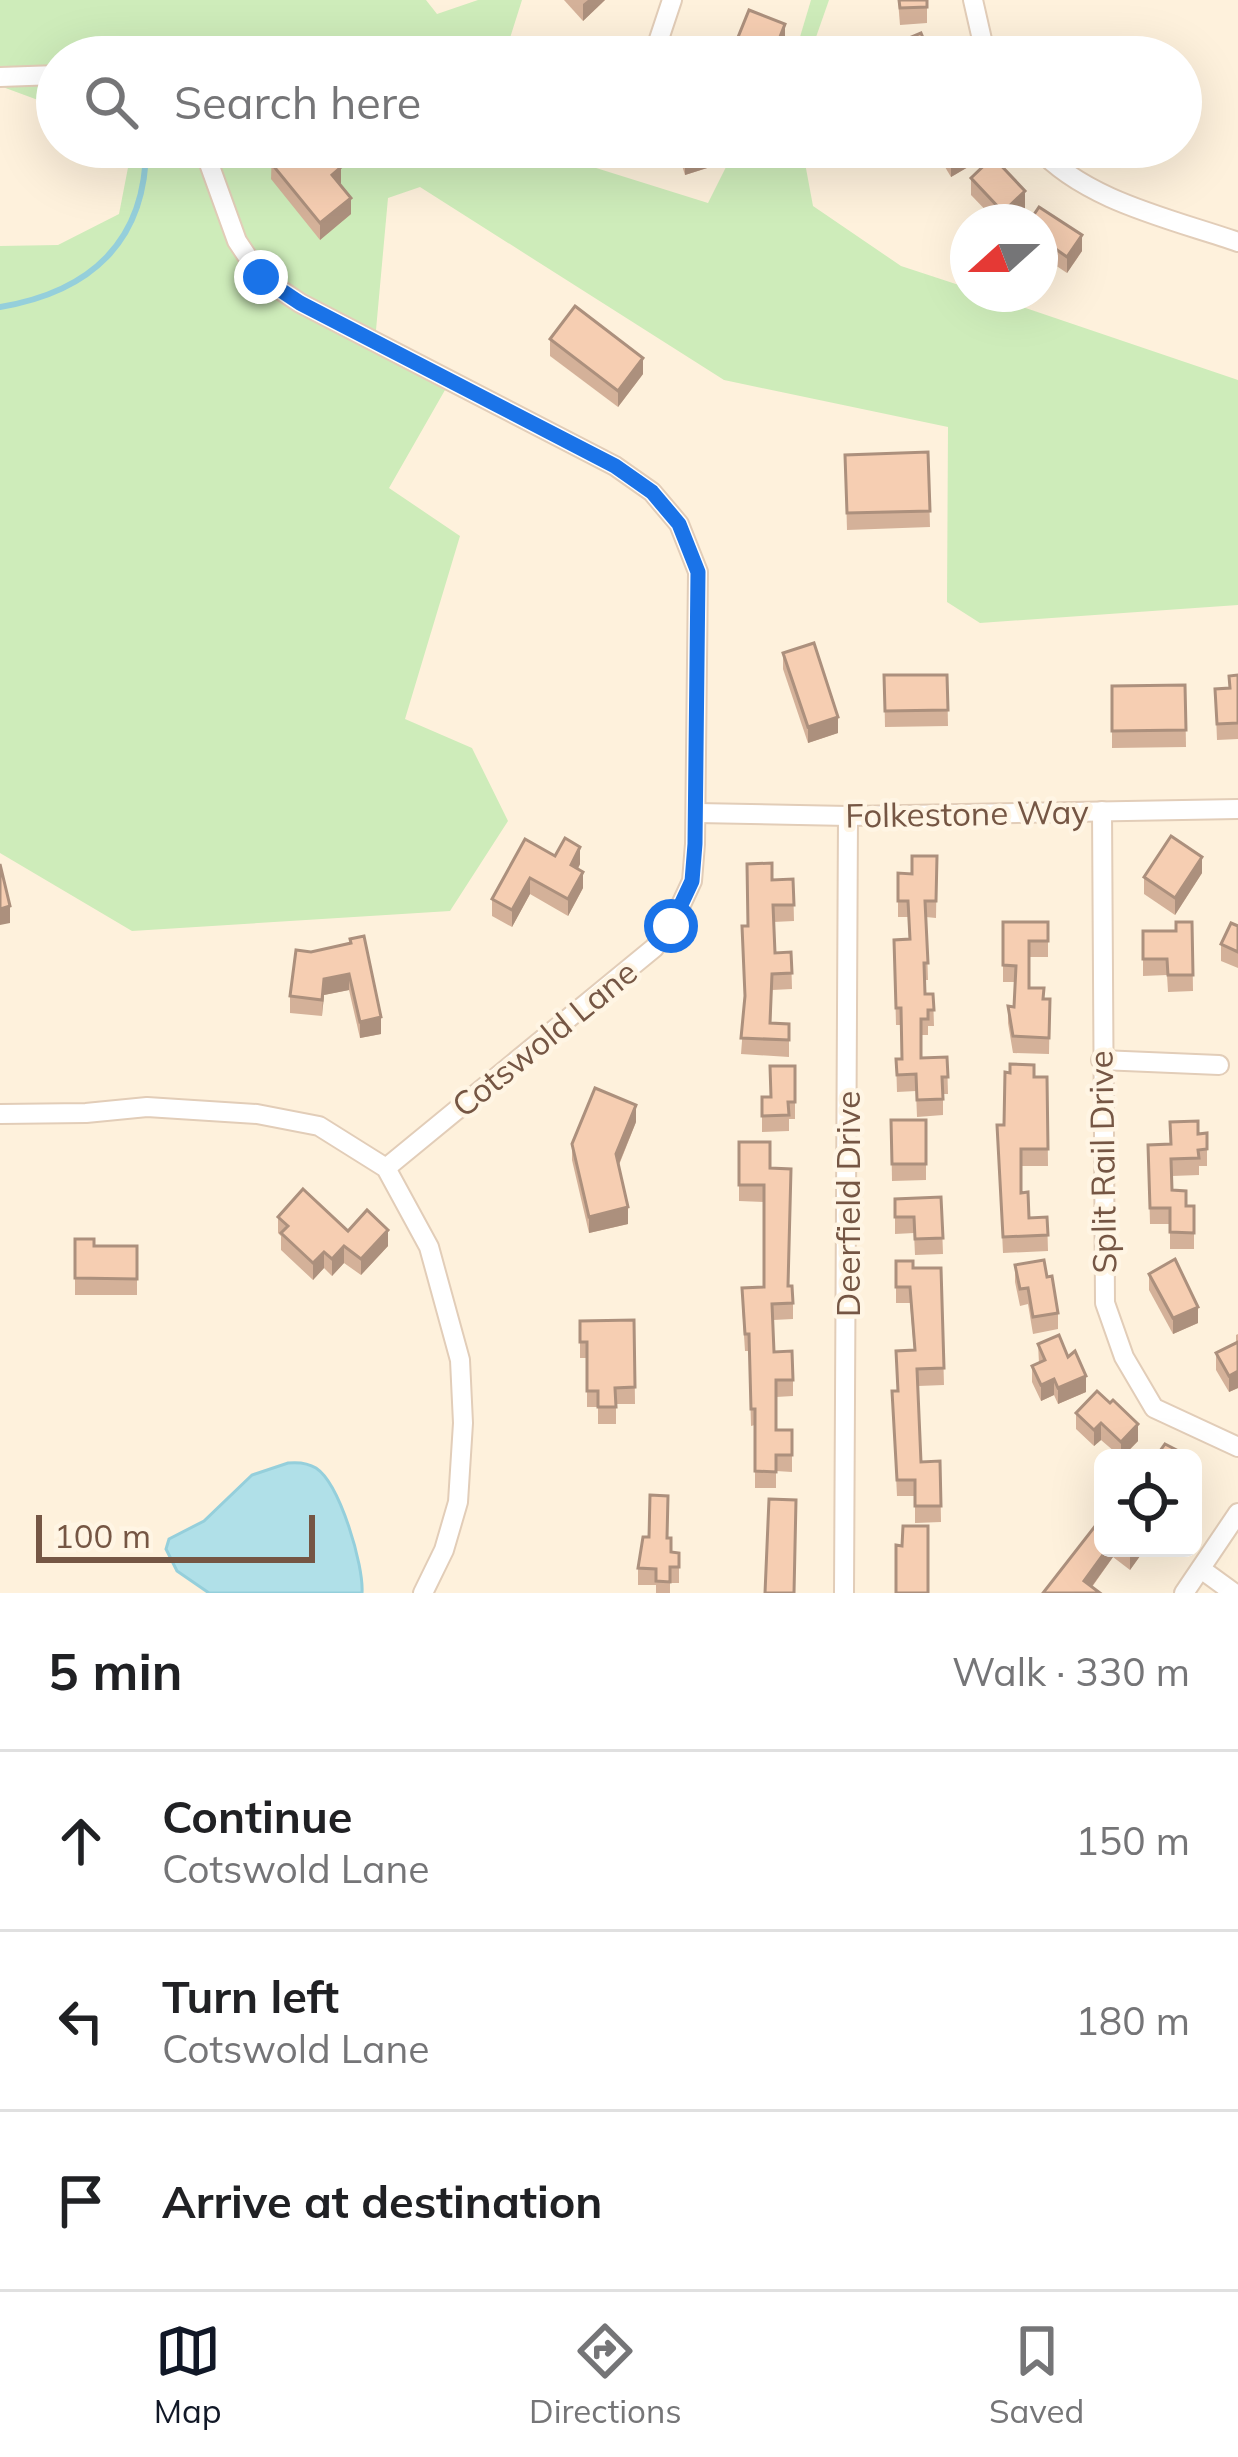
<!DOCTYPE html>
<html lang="en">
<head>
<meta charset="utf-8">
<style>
  :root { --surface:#fff; --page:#f6f6f6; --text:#202124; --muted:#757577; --line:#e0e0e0; --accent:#111827 }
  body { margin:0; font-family:Mulish,sans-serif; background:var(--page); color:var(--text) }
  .controls { position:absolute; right:36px; bottom:36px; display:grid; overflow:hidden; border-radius:18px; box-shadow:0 12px 48px #0002 }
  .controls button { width:108px; height:108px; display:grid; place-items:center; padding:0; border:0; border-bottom:3px solid var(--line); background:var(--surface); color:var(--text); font:60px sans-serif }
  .compass { position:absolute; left:950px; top:204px; width:108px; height:108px; border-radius:50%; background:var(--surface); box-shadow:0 12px 48px #0002; rotate:249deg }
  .scale { position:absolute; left:36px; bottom:30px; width:279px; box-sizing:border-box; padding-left:12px; border:6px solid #755644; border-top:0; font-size:33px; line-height:42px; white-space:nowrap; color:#755644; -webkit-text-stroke:9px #fff5e4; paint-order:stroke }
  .stop { position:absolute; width:36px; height:36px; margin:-27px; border:9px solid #1a73e8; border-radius:50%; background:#fff }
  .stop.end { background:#1a73e8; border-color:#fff; box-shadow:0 3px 12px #0008 }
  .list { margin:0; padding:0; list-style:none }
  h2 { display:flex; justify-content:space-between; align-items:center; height:156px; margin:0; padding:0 48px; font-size:51px }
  h2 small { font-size:39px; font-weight:400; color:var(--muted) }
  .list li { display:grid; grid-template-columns:78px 1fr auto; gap:36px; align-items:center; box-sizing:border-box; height:180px; padding:0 48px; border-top:3px solid var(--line) }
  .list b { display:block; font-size:45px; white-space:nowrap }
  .list p { margin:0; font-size:39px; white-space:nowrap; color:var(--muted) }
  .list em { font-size:39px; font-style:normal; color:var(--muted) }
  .icon { flex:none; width:66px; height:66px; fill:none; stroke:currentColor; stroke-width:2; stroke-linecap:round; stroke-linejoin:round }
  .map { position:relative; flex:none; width:1238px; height:1593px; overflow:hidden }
  .search { position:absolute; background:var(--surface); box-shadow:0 12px 48px #0002; left:36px; right:36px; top:36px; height:132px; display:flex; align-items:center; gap:30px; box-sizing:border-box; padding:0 42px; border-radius:66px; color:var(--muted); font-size:45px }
  .sheet { height:696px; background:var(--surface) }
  nav { display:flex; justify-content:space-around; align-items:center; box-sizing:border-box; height:168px; border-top:3px solid var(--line); background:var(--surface); font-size:33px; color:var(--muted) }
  nav a { display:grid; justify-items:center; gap:6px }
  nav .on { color:var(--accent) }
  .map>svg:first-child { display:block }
  .green { fill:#ceecba }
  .water { fill:#b0e0e8; stroke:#95cfdb; stroke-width:3 }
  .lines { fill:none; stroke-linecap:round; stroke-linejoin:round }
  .stream { stroke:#95cfdb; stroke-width:6 }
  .minor-casing { stroke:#e2cdb8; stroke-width:22 }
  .minor { stroke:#fff; stroke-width:18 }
  .wall { fill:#d4b199 }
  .shaded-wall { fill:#ac907d }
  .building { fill:#f6ceb2; stroke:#ac907d; stroke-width:3 }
  .route { stroke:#1a73e8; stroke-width:15 }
  .labels { text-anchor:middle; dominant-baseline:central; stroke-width:9; stroke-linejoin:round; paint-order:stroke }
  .street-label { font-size:33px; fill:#755644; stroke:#fff5e4 }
</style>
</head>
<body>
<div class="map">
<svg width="1238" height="1593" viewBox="0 0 1238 1593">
  <rect width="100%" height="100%" fill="#fef1dc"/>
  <g class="green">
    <polygon points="0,0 426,0 437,14 478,0 522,0 504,57 57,57 57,107 0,86"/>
    <polygon points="811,0 829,0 809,57 794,57"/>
    <polygon points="132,147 529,147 708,203 736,147 802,147 813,206 901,266 968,288 968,294 984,294 1238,380 1238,605 980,623 947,602 948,427 724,380 420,187 388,198 374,352 445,390 389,488 460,536 405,719 472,748 508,821 450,911 132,931 0,853 0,246 58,245 119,214"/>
  </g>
  <path class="water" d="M288 1463C298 1462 308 1463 316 1468 340 1484 364 1566 362 1593H209L177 1571 166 1549 169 1539 204 1521 252 1475Z"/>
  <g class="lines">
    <path class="stream" d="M0 307C90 292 146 242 146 147"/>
    <defs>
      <g id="minor">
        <polyline points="973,0 986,57"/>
        <polyline points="657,45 672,0"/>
        <polyline points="0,77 57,75"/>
        <polyline points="203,147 237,241 261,277 300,303 615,466 652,492 679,524 698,572 695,844 692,881 671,926 654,948 386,1168"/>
        <path d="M1037 147C1085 201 1172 219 1238 242"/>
        <polyline points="1102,811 1105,1303 1124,1357 1154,1408 1238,1447"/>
        <polyline points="697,813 848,816 1238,809"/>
        <polyline points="1101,1060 1219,1065"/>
        <polyline points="0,1114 86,1113 147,1107 257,1114 319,1126 386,1168 429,1247 460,1360 463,1423 458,1502 444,1550 423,1593"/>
        <polyline points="1201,1569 1234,1593"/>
        <polyline points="844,1593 848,816"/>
        <polyline points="1184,1593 1238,1513"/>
      </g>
    </defs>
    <use href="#minor" class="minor-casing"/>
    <use href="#minor" class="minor"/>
  </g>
  <g class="wall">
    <polygon points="564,0 605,0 583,21"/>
    <polygon points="898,0 927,0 927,23 900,25"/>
    <polygon points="652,147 726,147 726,162 685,175 680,159 658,166"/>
    <polygon points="933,147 980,147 980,160 951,177"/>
    <polygon points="272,148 341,184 351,214 320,240 271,179"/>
    <polygon points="971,178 1025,208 1009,222 997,222 971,195"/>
    <polygon points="1040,222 1082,251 1067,273 1040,255"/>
    <polygon points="550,339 643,374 618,407 550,356"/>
    <polygon points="928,452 930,527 847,530 845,455"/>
    <polygon points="783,653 838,733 808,743 783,669"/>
    <polygon points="884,675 947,675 948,726 885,727"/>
    <polygon points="1238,675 1238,739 1217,740 1215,689 1229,688"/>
    <polygon points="1185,685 1186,747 1112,748 1112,686"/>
    <polygon points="555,856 580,864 578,869 583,888 568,916 530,894 512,927 492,916 492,899"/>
    <polygon points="937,856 936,918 926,917 928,980 925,980 925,994 933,994 934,1026 928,1026 928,1035 921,1035 921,1058 947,1057 948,1094 943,1094 943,1115 917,1117 916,1091 897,1092 896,1059 902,1059 901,1025 896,1025 894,940 909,940 908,917 898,917 898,873 912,874"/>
    <polygon points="1202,873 1175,915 1144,894 1144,877"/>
    <polygon points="793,879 794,921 773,922 775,953 791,952 792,989 772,990 771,1023 789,1024 789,1057 741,1054 745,1001 772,880"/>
    <polygon points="1003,922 1048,922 1048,957 1029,957 1029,988 1043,999 1050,999 1049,1054 1013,1053 1008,1023 1008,1006 1014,1007 1016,982 1003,982"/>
    <polygon points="1192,922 1193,991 1168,992 1167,975 1143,976 1143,931 1176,931"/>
    <polygon points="1238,926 1238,968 1221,961 1221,944"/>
    <polygon points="350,944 381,1034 360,1038 349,990 324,995 322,1016 290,1013 290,996 311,952"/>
    <polygon points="795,1066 795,1119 789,1119 789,1131 762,1132 762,1097 771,1097"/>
    <polygon points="1034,1077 1047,1077 1048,1166 1021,1166 1021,1193 1029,1218 1047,1217 1048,1251 1003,1253 997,1125 1004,1125"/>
    <polygon points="891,1120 926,1120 926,1180 892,1181"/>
    <polygon points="636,1122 619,1165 628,1224 589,1233 572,1160 572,1144"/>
    <polygon points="1207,1133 1207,1166 1199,1166 1199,1175 1172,1176 1172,1190 1186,1206 1194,1206 1194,1249 1170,1249 1170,1224 1150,1224 1148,1145 1171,1144 1198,1134"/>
    <polygon points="739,1142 770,1168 789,1286 793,1303 793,1319 773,1320 774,1352 793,1380 793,1396 776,1397 776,1430 792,1430 792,1472 776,1471 776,1488 755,1488 755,1425 751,1426 749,1351 745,1351 742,1304 764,1287 764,1202 739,1201"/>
    <polygon points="941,1197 943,1254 915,1255 914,1233 895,1234 895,1199"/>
    <polygon points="278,1217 348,1231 388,1246 361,1275 344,1263 332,1276 324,1268 313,1280 281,1250 281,1236 278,1233"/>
    <polygon points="75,1239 94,1246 137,1246 137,1295 75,1295"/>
    <polygon points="896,1261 913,1268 941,1268 944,1385 918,1386 921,1462 940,1461 941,1522 915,1523 915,1496 897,1496 892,1391 897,1391 914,1350 910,1303 896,1303"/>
    <polygon points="1015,1265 1047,1277 1058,1313 1058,1329 1033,1334 1028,1304 1020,1306 1015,1282"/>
    <polygon points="1149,1274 1198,1323 1173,1334 1149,1290"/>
    <polygon points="634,1320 635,1404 616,1404 616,1424 598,1424 598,1407 587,1407 587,1358 580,1358 580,1321"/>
    <polygon points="1238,1334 1238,1388 1229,1392 1216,1370 1216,1353 1236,1343 1236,1335"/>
    <polygon points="1038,1344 1086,1392 1058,1404 1054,1395 1041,1401 1032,1382 1032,1366 1039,1363"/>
    <polygon points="1076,1413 1138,1441 1122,1458 1101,1440 1094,1446 1076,1429"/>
    <polygon points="668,1538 671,1552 679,1553 679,1583 670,1583 670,1593 656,1593 656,1585 638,1585 638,1568"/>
    <polygon points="1103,1548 1140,1548 1140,1556 1130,1570 1113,1557 1092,1587 1043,1593"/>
  </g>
  <g class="shaded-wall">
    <polygon points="588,0 605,0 583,21 583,4"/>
    <polygon points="785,24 785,41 778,57 772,57"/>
    <polygon points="668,147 680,147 680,159 658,166 658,150"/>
    <polygon points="720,147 726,147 726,162 685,175 685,159"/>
    <polygon points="974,147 980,147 980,160 951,177 951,160"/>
    <polygon points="341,167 341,184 332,175"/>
    <polygon points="1025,191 1025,208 1009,222 1003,222 1003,212"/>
    <polygon points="351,198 351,214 320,240 320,223"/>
    <polygon points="1082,235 1082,251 1067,273 1067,257"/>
    <polygon points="643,358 643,374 618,407 618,391"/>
    <polygon points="838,717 838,733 808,743 808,727"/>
    <polygon points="580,847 580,864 571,881 571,865"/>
    <polygon points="1202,857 1202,873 1175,915 1175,898"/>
    <polygon points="583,872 583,888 568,916 568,899"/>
    <polygon points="530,878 530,894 512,927 512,910"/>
    <polygon points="10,906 10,923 0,925 0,909"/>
    <polygon points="349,974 349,990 324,995 322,1016 324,979"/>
    <polygon points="381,1017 381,1034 360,1038 360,1022"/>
    <polygon points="636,1105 636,1122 616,1171 616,1154"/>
    <polygon points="628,1207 628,1224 589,1233 589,1217"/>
    <polygon points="388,1230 388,1246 361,1275 361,1259"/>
    <polygon points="344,1246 344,1263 332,1276 332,1259"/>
    <polygon points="324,1252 324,1268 313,1280 313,1263"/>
    <polygon points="1198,1307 1198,1323 1173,1334 1173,1318"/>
    <polygon points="1238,1371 1238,1388 1229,1392 1229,1376"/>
    <polygon points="1086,1376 1086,1392 1058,1404 1058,1388"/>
    <polygon points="1054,1379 1054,1395 1041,1401 1041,1385"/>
    <polygon points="1101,1423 1101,1440 1094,1446 1094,1430"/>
    <polygon points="1138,1424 1138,1441 1121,1458 1121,1442"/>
    <polygon points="1108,1548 1113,1548 1113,1557 1087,1593 1084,1581"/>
    <polygon points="1135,1548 1140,1548 1140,1556 1130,1570 1130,1554"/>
  </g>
  <g class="building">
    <polygon points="899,0 927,0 927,7 900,8"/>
    <polygon points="749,10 785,24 772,57 730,57"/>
    <polygon points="921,33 931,57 903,57 897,43"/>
    <polygon points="309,147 312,151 316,147 324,147 341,167 332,175 351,198 320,223 271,163 279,156 273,147"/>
    <polygon points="681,147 720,147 685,159"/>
    <polygon points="943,147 974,147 951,160"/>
    <polygon points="993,157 1025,191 1003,212 971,178"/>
    <polygon points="1039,207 1082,235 1067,257 1040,238 1040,222 1029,222"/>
    <polygon points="575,306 643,358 618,391 550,339"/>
    <polygon points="928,452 930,511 847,513 845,455"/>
    <polygon points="814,643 838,717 808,727 783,653"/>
    <polygon points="884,675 947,675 948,710 885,711"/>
    <polygon points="1238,675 1238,723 1217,724 1215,689 1230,688 1229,676"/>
    <polygon points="1185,685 1186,730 1112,731 1112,686"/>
    <polygon points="1171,836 1202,857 1175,898 1144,877"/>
    <polygon points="565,838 580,847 571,865 583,872 568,899 530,878 512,910 492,899 525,839 555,856"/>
    <polygon points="912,856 937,856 936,901 925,901 928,963 924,963 925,994 933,994 934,1010 928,1010 928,1019 921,1019 921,1058 947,1057 948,1077 942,1077 943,1099 917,1100 916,1074 897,1075 896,1059 902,1059 901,1008 896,1008 894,940 910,939 908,901 898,901 898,873 912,874"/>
    <polygon points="772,863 772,880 793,879 794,905 773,905 775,953 791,952 792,973 772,974 770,1023 789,1024 789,1040 741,1038 745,996 742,926 748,926 747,864"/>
    <polygon points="0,864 10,906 0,909"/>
    <polygon points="1003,922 1048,922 1048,941 1029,941 1029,988 1044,988 1043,999 1050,999 1049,1038 1013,1036 1008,1006 1014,1007 1016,966 1003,965"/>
    <polygon points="1176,922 1192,922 1193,975 1168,975 1167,959 1143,959 1143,931 1176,931"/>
    <polygon points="1231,923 1238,926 1238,952 1221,944"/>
    <polygon points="364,936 381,1017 360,1022 349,974 324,979 322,1000 290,996 296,950 311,952 351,943 350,939"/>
    <polygon points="1010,1064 1034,1065 1034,1077 1047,1077 1048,1149 1021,1149 1021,1193 1028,1192 1029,1218 1047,1217 1048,1235 1003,1237 997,1125 1004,1125 1005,1072 1010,1073"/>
    <polygon points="770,1066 795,1066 795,1102 788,1102 789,1115 762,1116 762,1097 771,1097"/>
    <polygon points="595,1088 636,1105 616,1154 628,1207 589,1217 572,1144"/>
    <polygon points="891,1120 926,1120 926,1164 892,1164"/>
    <polygon points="1198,1121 1198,1134 1207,1133 1207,1149 1198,1150 1199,1158 1171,1159 1172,1190 1186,1191 1186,1206 1194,1206 1194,1233 1170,1232 1170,1208 1150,1208 1148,1145 1171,1144 1170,1122"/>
    <polygon points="739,1142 770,1142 770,1168 791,1169 788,1286 792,1286 793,1303 772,1304 774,1352 792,1351 793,1380 776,1380 776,1430 792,1430 792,1455 776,1455 776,1472 755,1471 755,1409 751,1409 749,1334 745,1334 742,1288 764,1287 764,1185 739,1185"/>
    <polygon points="303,1189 348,1231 367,1210 388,1230 361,1259 344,1246 332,1259 324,1252 313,1263 281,1233 288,1226 278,1217"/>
    <polygon points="941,1197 943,1238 915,1239 914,1217 895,1217 895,1199"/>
    <polygon points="75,1239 94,1239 94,1246 137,1246 137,1279 75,1278"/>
    <polygon points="1175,1259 1198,1307 1173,1318 1149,1274"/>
    <polygon points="1044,1260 1047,1277 1052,1276 1058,1313 1033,1317 1028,1288 1020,1289 1015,1265"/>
    <polygon points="896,1261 913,1261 913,1268 941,1268 944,1368 917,1369 921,1462 940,1461 941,1506 915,1506 915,1480 897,1480 892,1391 898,1391 896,1351 915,1350 910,1287 896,1287"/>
    <polygon points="634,1320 635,1387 615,1388 616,1407 598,1407 598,1391 587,1391 587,1342 580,1342 580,1321"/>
    <polygon points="1059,1335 1068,1357 1075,1351 1086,1376 1058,1388 1054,1379 1041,1385 1032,1366 1045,1360 1038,1344"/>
    <polygon points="1238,1342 1238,1371 1229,1376 1216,1353"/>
    <polygon points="1097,1391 1110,1403 1113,1400 1138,1424 1121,1442 1101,1423 1094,1430 1076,1413"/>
    <polygon points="1165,1444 1190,1457 1190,1458 1155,1458"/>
    <polygon points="650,1495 668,1496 667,1538 671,1538 671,1552 679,1553 679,1567 670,1567 670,1582 656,1581 656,1569 638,1568 643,1537 649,1537"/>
    <polygon points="769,1499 796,1500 794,1593 765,1593"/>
    <polygon points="1103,1516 1103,1548 1108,1548 1084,1581 1100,1593 1043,1593"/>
    <polygon points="903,1526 928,1526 928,1593 896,1593 896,1545 902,1546"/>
  </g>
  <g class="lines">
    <polyline class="route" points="261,277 300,303 615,466 652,492 679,524 698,572 695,844 692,881 671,926"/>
  </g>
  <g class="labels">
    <g class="street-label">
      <text transform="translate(967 813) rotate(-1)">Folkestone Way</text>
      <text transform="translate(544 1038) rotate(-39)">Cotswold Lane</text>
      <text transform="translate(1102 1162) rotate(-91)">Split Rail Drive</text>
      <text transform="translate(847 1204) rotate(-90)">Deerfield Drive</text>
    </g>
  </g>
</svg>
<div class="controls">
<button><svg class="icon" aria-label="locate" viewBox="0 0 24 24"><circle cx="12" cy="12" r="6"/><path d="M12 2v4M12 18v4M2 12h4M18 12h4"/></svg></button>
</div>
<svg class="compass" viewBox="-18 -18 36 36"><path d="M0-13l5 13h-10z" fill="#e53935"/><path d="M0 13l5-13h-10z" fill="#757577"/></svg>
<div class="scale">100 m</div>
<div class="stop" style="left:671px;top:926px"></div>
<div class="stop end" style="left:261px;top:277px"></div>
<div class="search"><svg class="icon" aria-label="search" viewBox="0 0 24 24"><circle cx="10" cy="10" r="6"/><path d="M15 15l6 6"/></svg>Search here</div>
</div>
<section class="sheet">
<h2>5 min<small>Walk · 330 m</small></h2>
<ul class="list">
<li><svg class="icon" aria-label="ahead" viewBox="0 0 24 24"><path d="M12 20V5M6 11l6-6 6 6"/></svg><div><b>Continue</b><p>Cotswold Lane</p></div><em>150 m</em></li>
<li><svg class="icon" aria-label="left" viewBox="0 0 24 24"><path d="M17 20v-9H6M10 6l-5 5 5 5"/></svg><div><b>Turn left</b><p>Cotswold Lane</p></div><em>180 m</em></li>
<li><svg class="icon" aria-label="arrive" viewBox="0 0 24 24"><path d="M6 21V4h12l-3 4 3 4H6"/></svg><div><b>Arrive at destination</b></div></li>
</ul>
</section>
<nav>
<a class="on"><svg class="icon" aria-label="map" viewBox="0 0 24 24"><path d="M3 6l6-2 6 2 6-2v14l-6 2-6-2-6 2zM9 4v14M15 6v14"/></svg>Map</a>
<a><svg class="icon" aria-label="directions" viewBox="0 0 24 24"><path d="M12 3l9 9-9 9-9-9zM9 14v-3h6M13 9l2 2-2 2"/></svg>Directions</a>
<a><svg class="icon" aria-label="saved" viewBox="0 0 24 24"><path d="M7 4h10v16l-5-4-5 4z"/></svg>Saved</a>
</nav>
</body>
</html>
